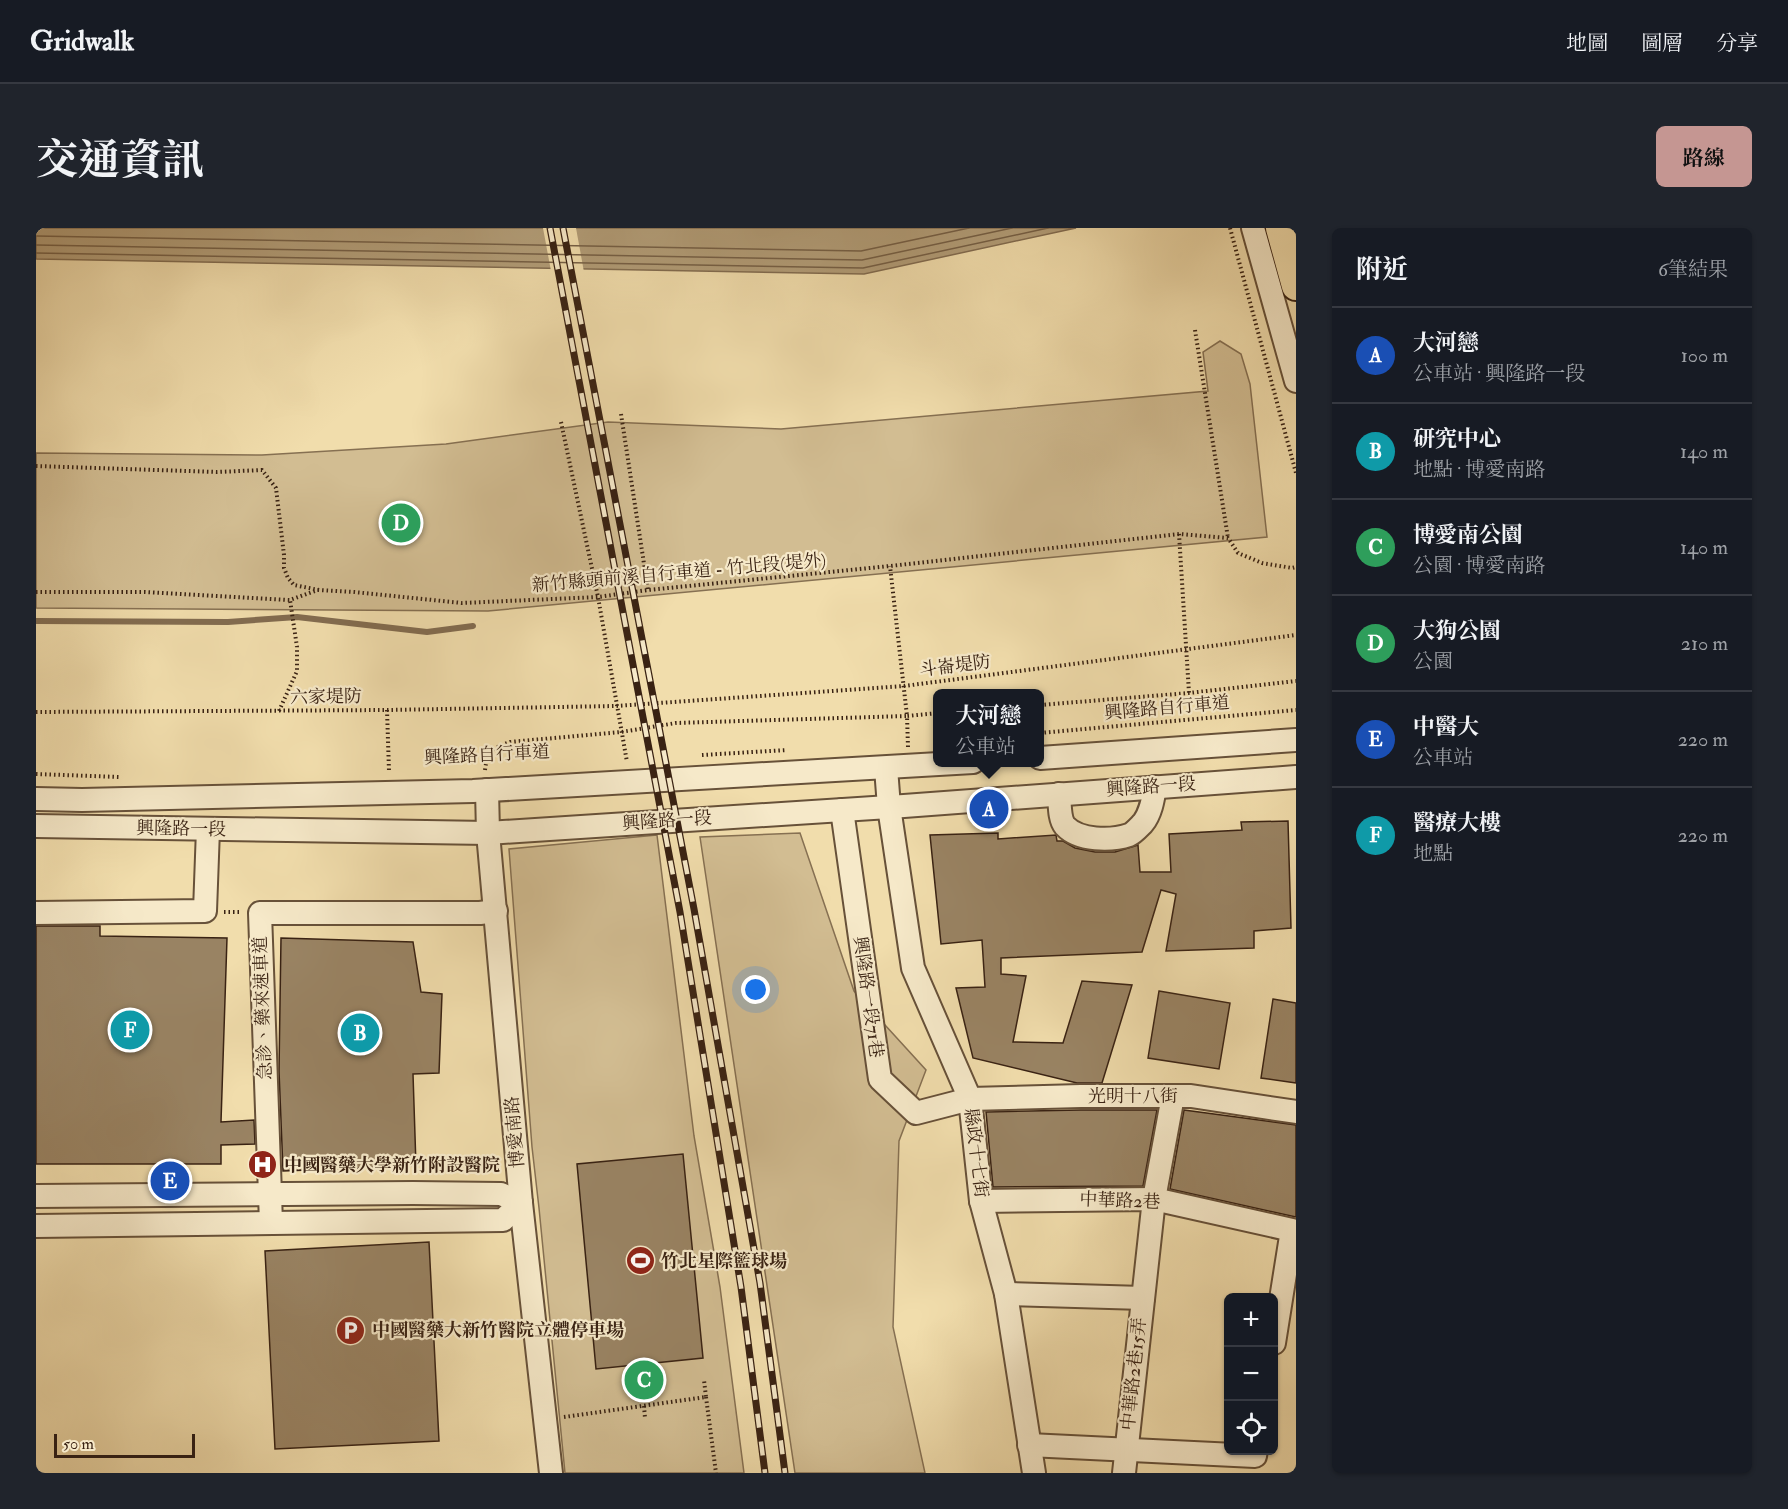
<!DOCTYPE html>
<html lang="zh-TW">
<head>
<meta charset="utf-8">
<style>
  :root { --surface:#171b24; --page:#20242c; --text:#f1f3f6; --muted:#9ea1a6; --line:#363941; --accent:#c59692 }
  body { margin:0; font-family:"IM FELL Double Pica","Noto Serif TC",serif; background:var(--page); color:var(--text) }
  .controls { position:absolute; right:18px; bottom:18px; display:grid; overflow:hidden; border-radius:9px; box-shadow:0 2px 4px #0004 }
  .controls button { width:54px; height:54px; display:grid; place-items:center; padding:0; border:0; border-bottom:2px solid var(--line); background:var(--surface); color:var(--text); font:30px sans-serif }
  .scale { position:absolute; left:18px; bottom:15px; width:141px; box-sizing:border-box; padding-left:6px; border:3px solid #392213; border-top:0; font-size:16px; line-height:21px; white-space:nowrap; color:#392213; -webkit-text-stroke:4px #f6e9c9; paint-order:stroke }
  .you { position:absolute; left:720px; top:762px; width:21px; height:21px; margin:-15px; border:4px solid #fff; border-radius:50%; background:#1a73e8; box-shadow:0 0 0 9px #1a73e833 }
  .badge { display:grid; place-items:center; width:39px; height:39px; border-radius:50%; background:var(--accent); color:#fff; font-size:20px; font-weight:700 }
  .pin { position:absolute; translate:-50% -50%; border:3px solid #fff; box-shadow:0 2px 6px #0006 }
  .popup { position:absolute; left:897px; top:461px; width:111px; height:78px; box-sizing:border-box; display:grid; place-content:center; border-radius:9px; background:var(--surface); filter:drop-shadow(0 2px 4px #0005); font-size:20px; white-space:nowrap; color:var(--muted) }
  .popup b { font-size:22px; color:var(--text) }
  .popup::after { content:''; position:absolute; left:50%; top:100%; margin-left:-12px; border:12px solid transparent; border-top-color:var(--surface) }
  .list { margin:0; padding:0; list-style:none }
  h2 { display:flex; justify-content:space-between; align-items:center; height:78px; margin:0; padding:0 24px; font-size:26px }
  h2 small { font-size:20px; font-weight:400; color:var(--muted) }
  .list li { display:grid; grid-template-columns:39px 1fr auto; gap:18px; align-items:center; box-sizing:border-box; height:96px; padding:0 24px; border-top:2px solid var(--line) }
  .list b { display:block; font-size:22px; white-space:nowrap }
  .list p { margin:0; font-size:20px; white-space:nowrap; color:var(--muted) }
  .list em { font-size:20px; font-style:normal; color:var(--muted) }
  .icon { flex:none; width:33px; height:33px; fill:none; stroke:currentColor; stroke-width:2; stroke-linecap:round; stroke-linejoin:round }
  .map { position:relative; flex:none; width:1260px; height:1245px; overflow:hidden; border-radius:9px }
  header { display:flex; align-items:center; gap:36px; box-sizing:border-box; height:84px; padding:0 30px; background:var(--surface); border-bottom:2px solid var(--line) }
  header strong { font-size:28px }
  nav { display:flex; gap:33px; margin-inline-start:auto; font-size:21px }
  .intro { display:flex; align-items:center; justify-content:space-between; box-sizing:border-box; height:144px; padding:0 36px }
  h1 { margin:0; font-size:42px }
  .button { padding:15px 27px; border-radius:9px; background:var(--accent); color:#111; font-size:21px; font-weight:700 }
  main { display:flex; gap:36px; padding:0 36px }
  aside { flex:1; background:var(--surface); border-radius:9px; box-shadow:0 2px 4px #0004 }
  .map>svg:first-child { display:block }
  .green { fill:#d2bd92; stroke:#867052; stroke-width:1.5 }
  .water { fill:#b29d78; stroke:#826c50; stroke-width:1.5 }
  .pier { fill:#f1ddac }
  .lines { fill:none; stroke-linecap:round; stroke-linejoin:round }
  .shore { stroke:#766046; stroke-width:1.5 }
  .stream { stroke:#826c50; stroke-width:6 }
  .building { fill:#998363; stroke:#392213; stroke-width:1.5 }
  .minor-casing { stroke:#675139; stroke-width:26 }
  .major-casing { stroke:#392213; stroke-width:32 }
  .path { stroke:#392213; stroke-width:4; stroke-dasharray:1.5 3; stroke-linecap:butt }
  .minor { stroke:#f6e9c9; stroke-width:22 }
  .major { stroke:#f1ddac; stroke-width:28 }
  .rail-casing { stroke:#392213; stroke-width:7 }
  .rail { stroke:#f6e9c9; stroke-width:4.5; stroke-dasharray:14; stroke-linecap:butt }
  .labels { text-anchor:middle; dominant-baseline:central; stroke-width:4.5; stroke-linejoin:round; paint-order:stroke }
  .street-label { font-size:18px; fill:#392213; stroke:#f6e9c9 }
  .poi-label { font-size:18px; font-weight:bold; fill:#392213; stroke:#f6e9c9; text-anchor:start }
</style>
</head>
<body>
<header>
<strong>Gridwalk</strong>
<nav><a>地圖</a><a>圖層</a><a>分享</a></nav>
</header>
<div class="intro"><h1>交通資訊</h1><a class="button">路線</a></div>
<main>
<div class="map">
<svg width="1260" height="1245" viewBox="0 0 1260 1245">
  <rect width="100%" height="100%" fill="#f1ddac"/>
  <filter id="stains"><feTurbulence type="fractalNoise" baseFrequency=".00333" numOctaves="4"/><feColorMatrix values="0 0 0 0 .2 0 0 0 0 .09 0 0 0 0 .02 0 0 0 .5 -.17"/></filter>
  <radialGradient id="worn" r=".72"><stop offset=".6" stop-color="#630" stop-opacity="0"/><stop offset="1" stop-color="#630" stop-opacity=".3"/></radialGradient>
  <g class="green">
    <polygon points="1184,113 1205,126 1214,156 1231,309 452,383 0,380 0,225 226,227 410,216 572,194 745,201 1172,163 1167,124"/>
    <polygon points="764,605 818,763 890,842 863,913 857,1099 889,1245 759,1245 664,609"/>
    <polygon points="621,607 658,908 684,1059 708,1245 529,1245 503,980 496,919 473,621"/>
  </g>
  <polygon class="water" points="0,0 1040,0 828,46 0,31"/>
  <polygon class="pier" points="507,0 540,0 548,44 515,43"/>
  <g class="lines">
    <g class="shore">
      <polyline points="0,8 825,23 933,0"/>
      <polyline points="0,17 826,32 976,0"/>
      <polyline points="0,25 827,40 1012,0"/>
    </g>
    <polyline class="stream" points="0,393 192,394 261,389 391,404 437,398"/>
  </g>
  <g class="building">
    <polygon points="1252,593 1255,700 1218,703 1218,720 1130,723 1140,666 1125,662 1106,724 965,730 965,746 990,748 977,814 1027,815 1046,753 1096,757 1066,855 1041,855 937,830 920,760 949,759 946,712 905,716 894,607 962,605 962,611 1020,607 1021,613 1027,613 1039,620 1059,624 1079,624 1102,617 1104,644 1135,644 1133,606 1206,602 1205,594"/>
    <polygon points="0,698 64,698 64,708 191,710 185,894 218,892 219,916 185,917 185,936 0,936"/>
    <polygon points="245,710 377,714 385,764 406,766 403,845 377,846 380,938 247,943 243,843"/>
    <polygon points="1123,763 1194,775 1183,841 1112,830"/>
    <polygon points="1237,771 1260,775 1260,855 1225,850"/>
    <polygon points="1045,882 1121,882 1107,958 957,959 950,884"/>
    <polygon points="1148,882 1260,897 1260,989 1134,961"/>
    <polygon points="647,926 667,1130 560,1141 541,936"/>
    <polygon points="393,1014 403,1213 239,1221 229,1023"/>
  </g>
  <g class="lines">
    <defs>
      <g id="minor">
        <polyline points="1217,0 1260,153"/>
        <polyline points="1004,530 1260,512"/>
        <polyline points="850,540 853,579 877,740 934,871 945,973 970,1066 998,1245"/>
        <polyline points="451,562 452,605 485,975 515,1245"/>
        <path d="M1023 566C1024 576 1023 591 1029 598 1043 613 1075 613 1093 607 1098 605 1103 599 1107 595 1115 585 1117 571 1119 559"/>
        <polyline points="0,571 46,572 437,563 937,534"/>
        <polyline points="806,582 844,851 880,885 934,871 1045,868 1155,868 1260,884"/>
        <polyline points="0,598 452,605 868,578 1260,549"/>
        <polyline points="0,685 169,683 172,601"/>
        <polyline points="0,968 377,965 465,966 485,975"/>
        <polyline points="945,973 1118,971 1256,1002 1238,1115"/>
        <polyline points="235,995 224,685 444,685 460,683"/>
        <polyline points="0,998 467,992 485,975"/>
        <polyline points="970,1066 1107,1070"/>
        <polyline points="993,1217 1219,1228 1220,1222"/>
        <polyline points="1088,1245 1118,971 1137,868"/>
      </g>
      <polyline id="major" points="1244,0 1260,58"/>
    </defs>
    <use href="#minor" class="minor-casing"/>
    <use href="#major" class="major-casing"/>
    <g class="path">
      <polyline points="1194,0 1260,245"/>
      <polyline points="1159,102 1192,310"/>
      <polyline points="585,186 612,362"/>
      <polyline points="525,194 562,369 591,534"/>
      <polyline points="0,238 181,244 226,242 240,260 248,327 248,340 252,350 258,357 283,362 318,364 426,375 562,369 612,362 854,338 1143,306 1192,310 1202,325 1226,335 1256,340 1260,339"/>
      <polyline points="1143,306 1153,465"/>
      <polyline points="0,364 109,364 254,372 282,362"/>
      <polyline points="1004,477 1153,465 1260,453"/>
      <polyline points="351,482 353,543"/>
      <polyline points="243,483 261,443 261,419 254,372"/>
      <polyline points="0,484 351,482 580,478 868,458 1260,407"/>
      <polyline points="1004,505 1260,482"/>
      <polyline points="872,519 871,488 902,485"/>
      <polyline points="666,527 751,522"/>
      <path d="M449 542C451 524 457 520 474 514L585 504 640 495 871 488 854 338"/>
      <polyline points="0,546 83,549"/>
      <polyline points="188,684 205,684"/>
      <polyline points="670,1169 680,1245"/>
      <polyline points="608,1178 609,1190"/>
      <polyline points="528,1189 670,1169 668,1152"/>
    </g>
    <use href="#minor" class="minor"/>
    <use href="#major" class="major"/>
    <defs>
      <g id="rail">
        <polyline points="514,0 644,684 705,1059 729,1245"/>
        <polyline points="527,0 658,681 724,1055 749,1245"/>
      </g>
    </defs>
    <use href="#rail" class="rail-casing"/>
    <use href="#rail" class="rail"/>
  </g>
  <defs>
    <symbol id="hospital-disc" viewBox="-11 -11 22 22"><circle r="9.5" fill="#8f2418" stroke="#f6e9c9"/><path d="M-5-5h3v3.5h4V-5h3V5h-3V1.5h-4V5h-3Z" fill="#fff"/></symbol>
    <symbol id="stadium-disc" viewBox="-11 -11 22 22"><circle r="9.5" fill="#8f2418" stroke="#f6e9c9"/><path d="M0-5a6.5 5 0 1 0 0 10a6.5 5 0 1 0 0-10ZM-3.5-1.8h7v3.6h-7Z" fill="#fff"/></symbol>
    <symbol id="parking-disc" viewBox="-11 -11 22 22"><circle r="9.5" fill="#8f2418" stroke="#f6e9c9"/><path d="M-3.5-5.5H1a3.5 3.5 0 0 1 0 7H-1V5.5H-3.5ZM-1-3.4V-.6H.8a1.4 1.4 0 0 0 0-2.8Z" fill="#fff"/></symbol>
  </defs>
  <g fill-rule="evenodd">
    <use href="#hospital-disc" x="210" y="920" width="33" height="33"/>
    <use href="#stadium-disc" x="588" y="1016" width="33" height="33"/>
    <use href="#parking-disc" x="298" y="1086" width="33" height="33"/>
  </g>
  <g class="labels">
    <g class="street-label">
      <text transform="translate(643 345) rotate(-5)">新竹縣頭前溪自行車道 - 竹北段(堤外)</text>
      <text transform="translate(919 438) rotate(-7)">斗崙堤防</text>
      <text transform="translate(290 469) rotate(-1)">六家堤防</text>
      <text transform="translate(1131 480) rotate(-5)">興隆路自行車道</text>
      <text transform="translate(451 527) rotate(-3)">興隆路自行車道</text>
      <text transform="translate(1115 559) rotate(-4)">興隆路一段</text>
      <text transform="translate(631 593) rotate(-4)">興隆路一段</text>
      <text transform="translate(145 601) rotate(1)">興隆路一段</text>
      <text transform="translate(832 769) rotate(82)">興隆路一段71巷</text>
      <text transform="translate(227 780) rotate(-92)">急診、藥來速車道</text>
      <text x="1097" y="868">光明十八街</text>
      <text transform="translate(479 904) rotate(-95)">博愛南路</text>
      <text transform="translate(940 925) rotate(83)">縣政十七街</text>
      <text transform="translate(1084 973) rotate(2)">中華路2巷</text>
      <text transform="translate(1098 1146) rotate(-84)">中華路2巷15弄</text>
    </g>
    <g class="poi-label">
      <text x="248" y="937">中國醫藥大學新竹附設醫院</text>
      <text x="625" y="1033">竹北星際籃球場</text>
      <text x="336" y="1102">中國醫藥大新竹醫院立體停車場</text>
    </g>
  </g>
  <rect width="100%" height="100%" filter="url(#stains)"/>
  <rect width="100%" height="100%" fill="url(#worn)"/>
</svg>
<div class="controls">
<button>+</button>
<button>−</button>
<button><svg class="icon" aria-label="locate" viewBox="0 0 24 24"><circle cx="12" cy="12" r="6"/><path d="M12 2v4M12 18v4M2 12h4M18 12h4"/></svg></button>
</div>
<div class="scale">50 m</div>
<div class="you"></div>
<div class="pin badge" style="left:953px;top:581px;background:#1a4fb4">A</div>
<div class="popup"><b>大河戀</b>公車站</div>
<div class="pin badge" style="left:324px;top:805px;background:#0f9aa8">B</div>
<div class="pin badge" style="left:608px;top:1152px;background:#2e9e5b">C</div>
<div class="pin badge" style="left:365px;top:295px;background:#2e9e5b">D</div>
<div class="pin badge" style="left:134px;top:953px;background:#1a4fb4">E</div>
<div class="pin badge" style="left:94px;top:802px;background:#0f9aa8">F</div>
</div>
<aside>
<h2>附近<small>6筆結果</small></h2>
<ul class="list">
<li><span class="badge" style="background:#1a4fb4">A</span><div><b>大河戀</b><p>公車站 · 興隆路一段</p></div><em>100 m</em></li>
<li><span class="badge" style="background:#0f9aa8">B</span><div><b>研究中心</b><p>地點 · 博愛南路</p></div><em>140 m</em></li>
<li><span class="badge" style="background:#2e9e5b">C</span><div><b>博愛南公園</b><p>公園 · 博愛南路</p></div><em>140 m</em></li>
<li><span class="badge" style="background:#2e9e5b">D</span><div><b>大狗公園</b><p>公園</p></div><em>210 m</em></li>
<li><span class="badge" style="background:#1a4fb4">E</span><div><b>中醫大</b><p>公車站</p></div><em>220 m</em></li>
<li><span class="badge" style="background:#0f9aa8">F</span><div><b>醫療大樓</b><p>地點</p></div><em>220 m</em></li>
</ul>
</aside>
</main>
</body>
</html>
